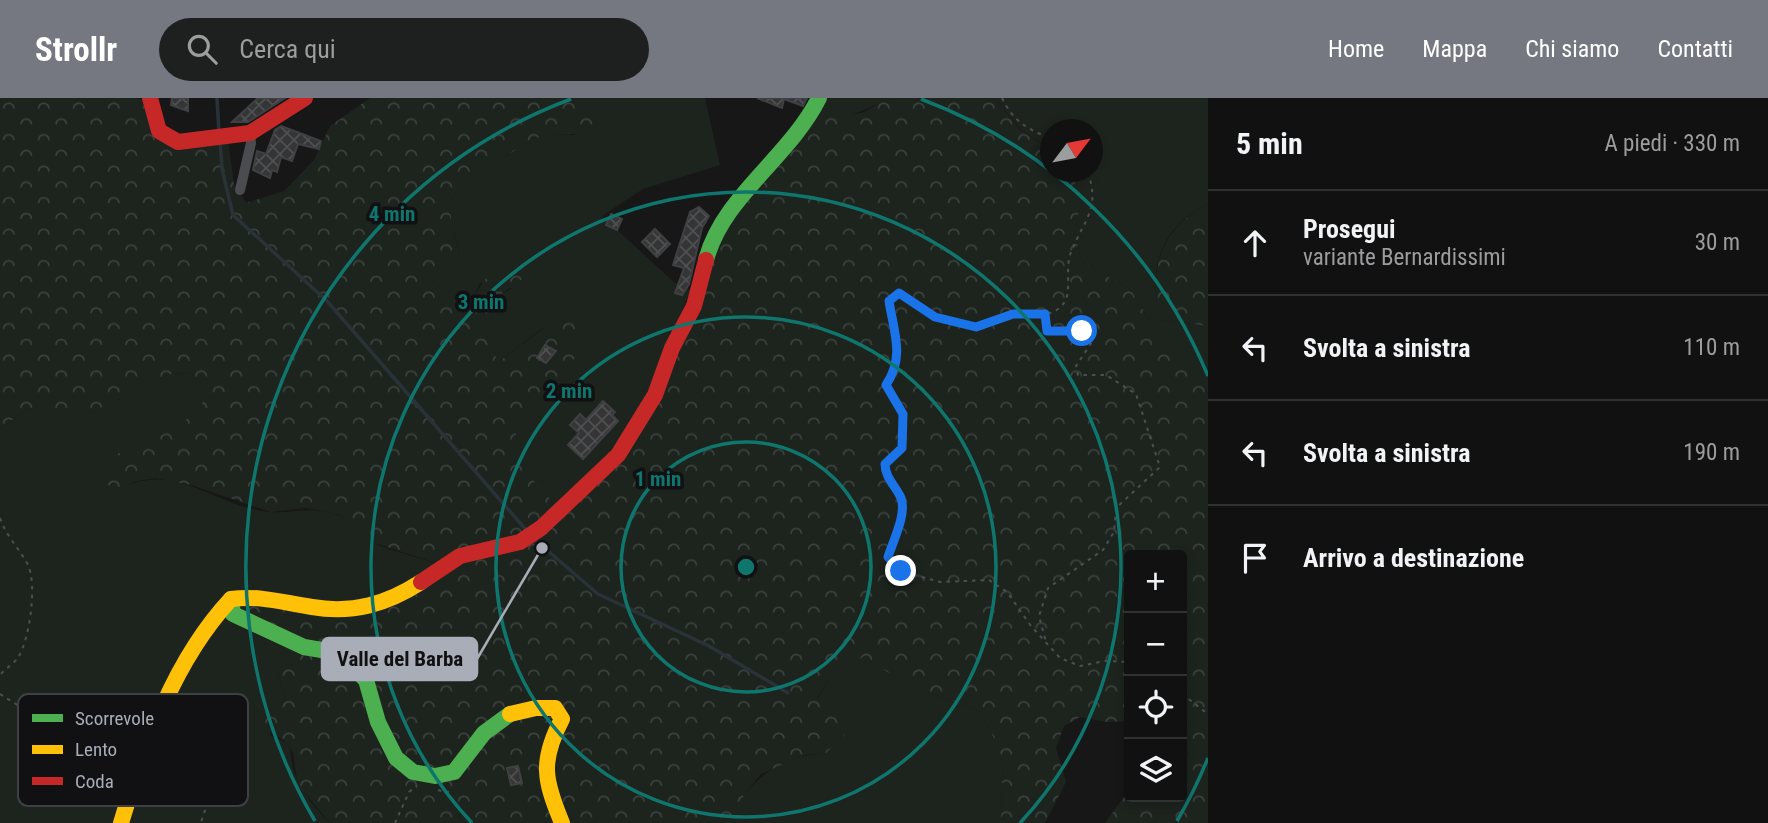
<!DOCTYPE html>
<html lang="it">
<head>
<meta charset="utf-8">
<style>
  :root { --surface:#111; --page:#1e1f1f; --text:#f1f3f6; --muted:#9c9d9f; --line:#303131; --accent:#757880 }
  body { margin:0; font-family:"Roboto Condensed",sans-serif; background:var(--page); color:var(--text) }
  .controls { position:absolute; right:21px; bottom:21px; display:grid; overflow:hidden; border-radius:7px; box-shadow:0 4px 10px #0003 }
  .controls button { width:63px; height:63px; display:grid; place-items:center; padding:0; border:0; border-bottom:2px solid var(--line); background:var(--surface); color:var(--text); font:35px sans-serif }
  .compass { position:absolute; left:1040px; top:21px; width:63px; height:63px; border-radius:50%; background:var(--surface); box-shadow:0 4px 10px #0003; rotate:58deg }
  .stop { position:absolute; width:21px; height:21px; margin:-16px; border:5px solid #1a73e8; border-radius:50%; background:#fff }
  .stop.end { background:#1a73e8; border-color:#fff; box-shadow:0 2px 7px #0008 }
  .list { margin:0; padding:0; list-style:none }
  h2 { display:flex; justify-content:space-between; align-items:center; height:91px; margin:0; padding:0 28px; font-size:30px }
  h2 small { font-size:23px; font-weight:400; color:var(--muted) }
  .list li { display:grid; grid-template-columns:46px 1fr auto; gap:21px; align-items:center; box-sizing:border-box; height:105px; padding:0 28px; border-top:2px solid var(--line) }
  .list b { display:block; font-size:26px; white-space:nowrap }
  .list p { margin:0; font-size:23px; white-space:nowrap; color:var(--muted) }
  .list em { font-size:23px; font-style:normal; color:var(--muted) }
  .icon { flex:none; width:38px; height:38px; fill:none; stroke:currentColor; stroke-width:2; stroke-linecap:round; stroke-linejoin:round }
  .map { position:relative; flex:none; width:1208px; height:725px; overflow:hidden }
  header { display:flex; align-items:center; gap:42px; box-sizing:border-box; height:98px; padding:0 35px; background:var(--accent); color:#fff }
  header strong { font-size:33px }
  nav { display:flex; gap:38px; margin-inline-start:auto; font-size:24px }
  .search { width:490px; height:63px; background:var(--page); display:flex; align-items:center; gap:18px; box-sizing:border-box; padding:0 24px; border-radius:38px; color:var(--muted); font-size:26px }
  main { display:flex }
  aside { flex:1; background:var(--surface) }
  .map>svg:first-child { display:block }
  .grass { fill:#1d241e }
  .forest { fill:url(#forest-crowns) }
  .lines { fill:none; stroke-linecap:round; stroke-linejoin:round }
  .stream { stroke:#2a3239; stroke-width:3.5 }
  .building { fill:url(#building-cross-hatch); stroke:#3f4043; stroke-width:2 }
  .path { stroke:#4d4e52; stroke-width:2; stroke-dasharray:3.5 5; stroke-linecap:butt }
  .street { stroke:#4b4c50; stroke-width:10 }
  .fast { stroke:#4caf50; stroke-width:16 }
  .slow { stroke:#ffc107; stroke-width:16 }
  .jam { stroke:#c62828; stroke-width:16 }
  .route { stroke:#1a73e8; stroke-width:9 }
  .ring { fill:none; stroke:#0f766e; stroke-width:3.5 }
  .key { fill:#111113; stroke:#3e4045; stroke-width:2 }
  .key-label { font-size:19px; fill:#a8adb8 }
  .centre { fill:#0f766e; stroke:#111113; stroke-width:3.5 }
  .ring-label { font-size:21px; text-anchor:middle; font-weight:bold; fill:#0f766e; stroke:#111113; stroke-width:7; stroke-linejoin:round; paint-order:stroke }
  .leader { fill:none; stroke:#a8adb8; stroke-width:2.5 }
  .callout-dot { fill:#a8adb8; stroke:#111113; stroke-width:2.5 }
  .callout { fill:#a8adb8; stroke:#a8adb8; stroke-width:2.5 }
  .callout-label { font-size:21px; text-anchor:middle; font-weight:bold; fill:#111 }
</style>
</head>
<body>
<header>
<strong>Strollr</strong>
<div class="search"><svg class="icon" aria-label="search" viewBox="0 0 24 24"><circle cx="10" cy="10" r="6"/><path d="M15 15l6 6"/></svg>Cerca qui</div>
<nav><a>Home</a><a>Mappa</a><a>Chi siamo</a><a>Contatti</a></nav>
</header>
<main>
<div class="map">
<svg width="1208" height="725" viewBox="0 0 1208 725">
  <defs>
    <pattern id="forest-crowns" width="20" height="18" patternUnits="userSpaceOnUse" patternTransform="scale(1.75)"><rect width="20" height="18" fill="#1d241e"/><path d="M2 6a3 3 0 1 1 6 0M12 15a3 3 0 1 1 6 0" fill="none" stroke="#3b413d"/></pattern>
    <pattern id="building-cross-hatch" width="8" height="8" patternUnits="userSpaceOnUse" patternTransform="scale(1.75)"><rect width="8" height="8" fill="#353536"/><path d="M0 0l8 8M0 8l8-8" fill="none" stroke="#4f5051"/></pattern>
  </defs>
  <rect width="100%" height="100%" fill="#171717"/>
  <g class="grass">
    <polygon points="597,0 705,0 720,67 643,91 602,118 675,185 691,192 634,325 559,411 522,371 515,331 521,318 551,291 578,256 544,229 501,262 495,258 485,233 500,197 512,190 480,185 473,200 464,204 447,199 433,184 438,169 459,155 449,109 459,87 535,40 561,36 574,37 597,25"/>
    <path d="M816 0H905C898 2 890 1 883 4 858 12 834 34 816 0Z"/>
    <path d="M995 0H1208V106C1161 128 1145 174 1162 222L1208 228V296L1146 217 1131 192 1082 164C1074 138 1073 124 1085 99L1068 74H1092V32H1050V51L1021 32Z"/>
    <path d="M190 275 204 288C203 293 204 300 202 305 192 326 137 351 115 356L121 390C179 363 214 409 269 414 293 416 311 407 337 417 346 420 358 426 365 432 369 435 371 442 375 445 383 451 426 461 440 467L372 502 256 534 277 558 279 581 286 603 261 611 271 638 288 645C292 655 291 663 294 673 301 694 315 710 330 725H0V331L28 310 54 317 91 315 169 276Z"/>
    <path d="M863 558 926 593 978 613 990 631 1003 663 1001 725H760L754 722 743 698C766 670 789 658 826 655L842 611 817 602 830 579Z"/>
  </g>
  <g class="forest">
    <path d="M0 0H135L150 3 155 35 228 42 234 86 246 105 284 93 314 62 330 28 370 0H597V25L587 36H561L535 40 459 87 449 109 459 156 438 169 433 184 447 199 464 204C488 193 479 164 521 170L525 179 500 197 485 233 495 258 501 262 563 216H574L579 236 578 256 551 291 521 318 515 331 523 371 559 411 634 325 682 218 719 119 821 10 838 18 862 15 883 3 905 0H995L1020 32 1050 51V74H1068L1085 99C1073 124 1074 138 1082 164L1131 192 1146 217 1208 296V725H1105L1129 692V699H1182V658L1188 656 1182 639V457H1129V623L1106 624 1080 619 1064 628 1056 650 1066 684 1045 725H1001L1003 663 990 631 978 613 906 585 863 559 830 579 817 601 842 611 854 622 843 639 826 655 805 657 761 676 743 698 754 722 760 725H330L298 687 293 655 288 645 255 625 260 611 286 602 279 581 277 558 256 534 233 498 337 508 372 502 439 466 375 445 365 432 339 417 323 413 306 410 271 414 191 387 155 380 137 383 121 390 108 387V372L115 356C137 351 192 325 202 305 204 300 203 293 204 288L190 275 169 276 91 315 68 322 28 310 0 331Z"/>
    <path d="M1208 106V228L1162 222C1145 176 1162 128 1208 106Z"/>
  </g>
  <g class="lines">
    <g class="stream">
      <polyline points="217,0 219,36"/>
      <polyline points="220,43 222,71 233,117 327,203 527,433"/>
      <polyline points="534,441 598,496 709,548 788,595"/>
    </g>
  </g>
  <g class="building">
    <polygon points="172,0 188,0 188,13 171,7"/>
    <polygon points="258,0 285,0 248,24 232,24"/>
    <polygon points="757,0 807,0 803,8 784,1 782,10"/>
    <polygon points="281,28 321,43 319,51 298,46 292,63 281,59 277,74 272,72 270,80 253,72 257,53 266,56 275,32"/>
    <polygon points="699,109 709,118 702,130 689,186 682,197 675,195 684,170 673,167 690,114"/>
    <polygon points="611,116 622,121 617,132 606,127"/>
    <polygon points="655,131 670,146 657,159 642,144"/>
    <polygon points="545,247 556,253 546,265 537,260"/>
    <polygon points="603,303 615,314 612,317 618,323 583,361 568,347 579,335 570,327 580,316 586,322"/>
    <polygon points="518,668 522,685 511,687 507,670"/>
  </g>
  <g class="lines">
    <g class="path">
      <path d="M1002 0C1013 23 1027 31 1050 40"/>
      <path d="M1088 74C1100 112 1085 120 1071 154 1065 168 1071 190 1066 201 1057 221 1034 216 1018 216 1004 217 991 228 977 228 945 229 924 208 899 195L889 203C894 235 904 259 886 287L903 316 902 350 885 366C885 380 896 388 901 400 907 416 893 443 888 459L901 473 940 484 989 482 1007 494 1031 528 1060 560 1080 568 1105 563 1129 564"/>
      <polyline points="1045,216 1047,233 1082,233 1092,244 1076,268 1078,277 1106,277 1136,296 1160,369 1116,410 1114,434 1103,452 1048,490 1039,518 1046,544"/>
      <path d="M0 420C6 438 19 450 28 467 37 486 30 539 19 558 15 565 6 570 0 577"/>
      <polyline points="0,596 19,608 133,643"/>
      <polyline points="1182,596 1208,616"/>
      <path d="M159 649C180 657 218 667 210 698 208 708 203 715 201 725"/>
      <polyline points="438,692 447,695 452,689"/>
      <polyline points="395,725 409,694 417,688"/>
    </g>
    <polyline class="street" points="240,92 251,45 250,35"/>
    <g class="fast">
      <path d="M706 162C723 98 789 60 819 0"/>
      <polyline points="231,501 233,516 304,549 339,555 366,582 378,624 396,660 413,674 435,678 454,674 484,635 510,616"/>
    </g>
    <g class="slow">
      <path d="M510 616 536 610H555L562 621C540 663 544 682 562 725"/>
      <path d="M121 725C145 646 174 562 231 501 260 497 284 505 312 509 353 516 387 506 421 484"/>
    </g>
    <g class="jam">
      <polyline points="150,0 159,33 178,44 250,35 305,0"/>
      <polyline points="421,484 460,458 520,444 541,430 618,357 655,297 672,250 694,208 706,162"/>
    </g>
  </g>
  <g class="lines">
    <path class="route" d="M901 473 888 459C893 443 907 416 901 400 896 388 885 380 885 366L902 350 903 316 886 287C905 259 894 235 889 203L899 195 935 219 976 229 1013 216H1045L1047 233H1082"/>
  </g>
  <g class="ring">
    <circle cx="746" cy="469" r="125"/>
    <circle cx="746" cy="469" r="250"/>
    <path d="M472 725A375 375 0 1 1 1020 725"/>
    <path d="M1208 660A500 500 0 0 1 1177 723M315 723A500 500 0 0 1 571 1M921 1A500 500 0 0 1 1208 278"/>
  </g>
  <rect x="18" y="596" width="230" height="112" rx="10" class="key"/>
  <rect x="32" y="616" width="31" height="8" fill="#4caf50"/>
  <rect x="32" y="647" width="31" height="9" fill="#ffc107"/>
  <rect x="32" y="679" width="31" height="8" fill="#c62828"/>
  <g class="key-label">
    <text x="75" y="627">Scorrevole</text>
    <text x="75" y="658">Lento</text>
    <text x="75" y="690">Coda</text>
  </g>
  <circle cx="746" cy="469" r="10" class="centre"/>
  <g class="ring-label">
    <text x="392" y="123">4 min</text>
    <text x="481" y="211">3 min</text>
    <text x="569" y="300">2 min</text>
    <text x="658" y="388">1 min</text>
  </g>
  <path class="leader" d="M542 450L477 561"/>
  <circle class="callout-dot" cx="542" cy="450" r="7"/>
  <rect class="callout" x="322" y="540" width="155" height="42" rx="7"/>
  <g class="callout-label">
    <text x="400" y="568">Valle del Barba</text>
  </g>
</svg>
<div class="controls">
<button>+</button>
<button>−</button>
<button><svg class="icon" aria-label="locate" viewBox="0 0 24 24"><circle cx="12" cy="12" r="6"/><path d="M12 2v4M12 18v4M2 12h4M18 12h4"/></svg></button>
<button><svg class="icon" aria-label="layers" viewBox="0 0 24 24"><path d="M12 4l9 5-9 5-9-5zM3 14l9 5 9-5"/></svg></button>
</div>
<svg class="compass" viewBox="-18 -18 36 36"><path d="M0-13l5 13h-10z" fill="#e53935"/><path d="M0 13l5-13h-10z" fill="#9c9d9f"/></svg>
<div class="stop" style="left:1082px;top:233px"></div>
<div class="stop end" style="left:901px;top:473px"></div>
</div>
<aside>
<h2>5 min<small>A piedi · 330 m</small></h2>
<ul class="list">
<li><svg class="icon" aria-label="ahead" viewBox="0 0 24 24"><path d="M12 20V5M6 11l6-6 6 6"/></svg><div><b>Prosegui</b><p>variante Bernardissimi</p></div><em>30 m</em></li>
<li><svg class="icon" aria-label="left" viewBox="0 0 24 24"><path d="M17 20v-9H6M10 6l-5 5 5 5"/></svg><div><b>Svolta a sinistra</b></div><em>110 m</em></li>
<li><svg class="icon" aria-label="left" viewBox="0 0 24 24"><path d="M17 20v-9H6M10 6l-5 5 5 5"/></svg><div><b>Svolta a sinistra</b></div><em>190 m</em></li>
<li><svg class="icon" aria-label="arrive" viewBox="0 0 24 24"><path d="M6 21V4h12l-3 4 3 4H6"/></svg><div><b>Arrivo a destinazione</b></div></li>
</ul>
</aside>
</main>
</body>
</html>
